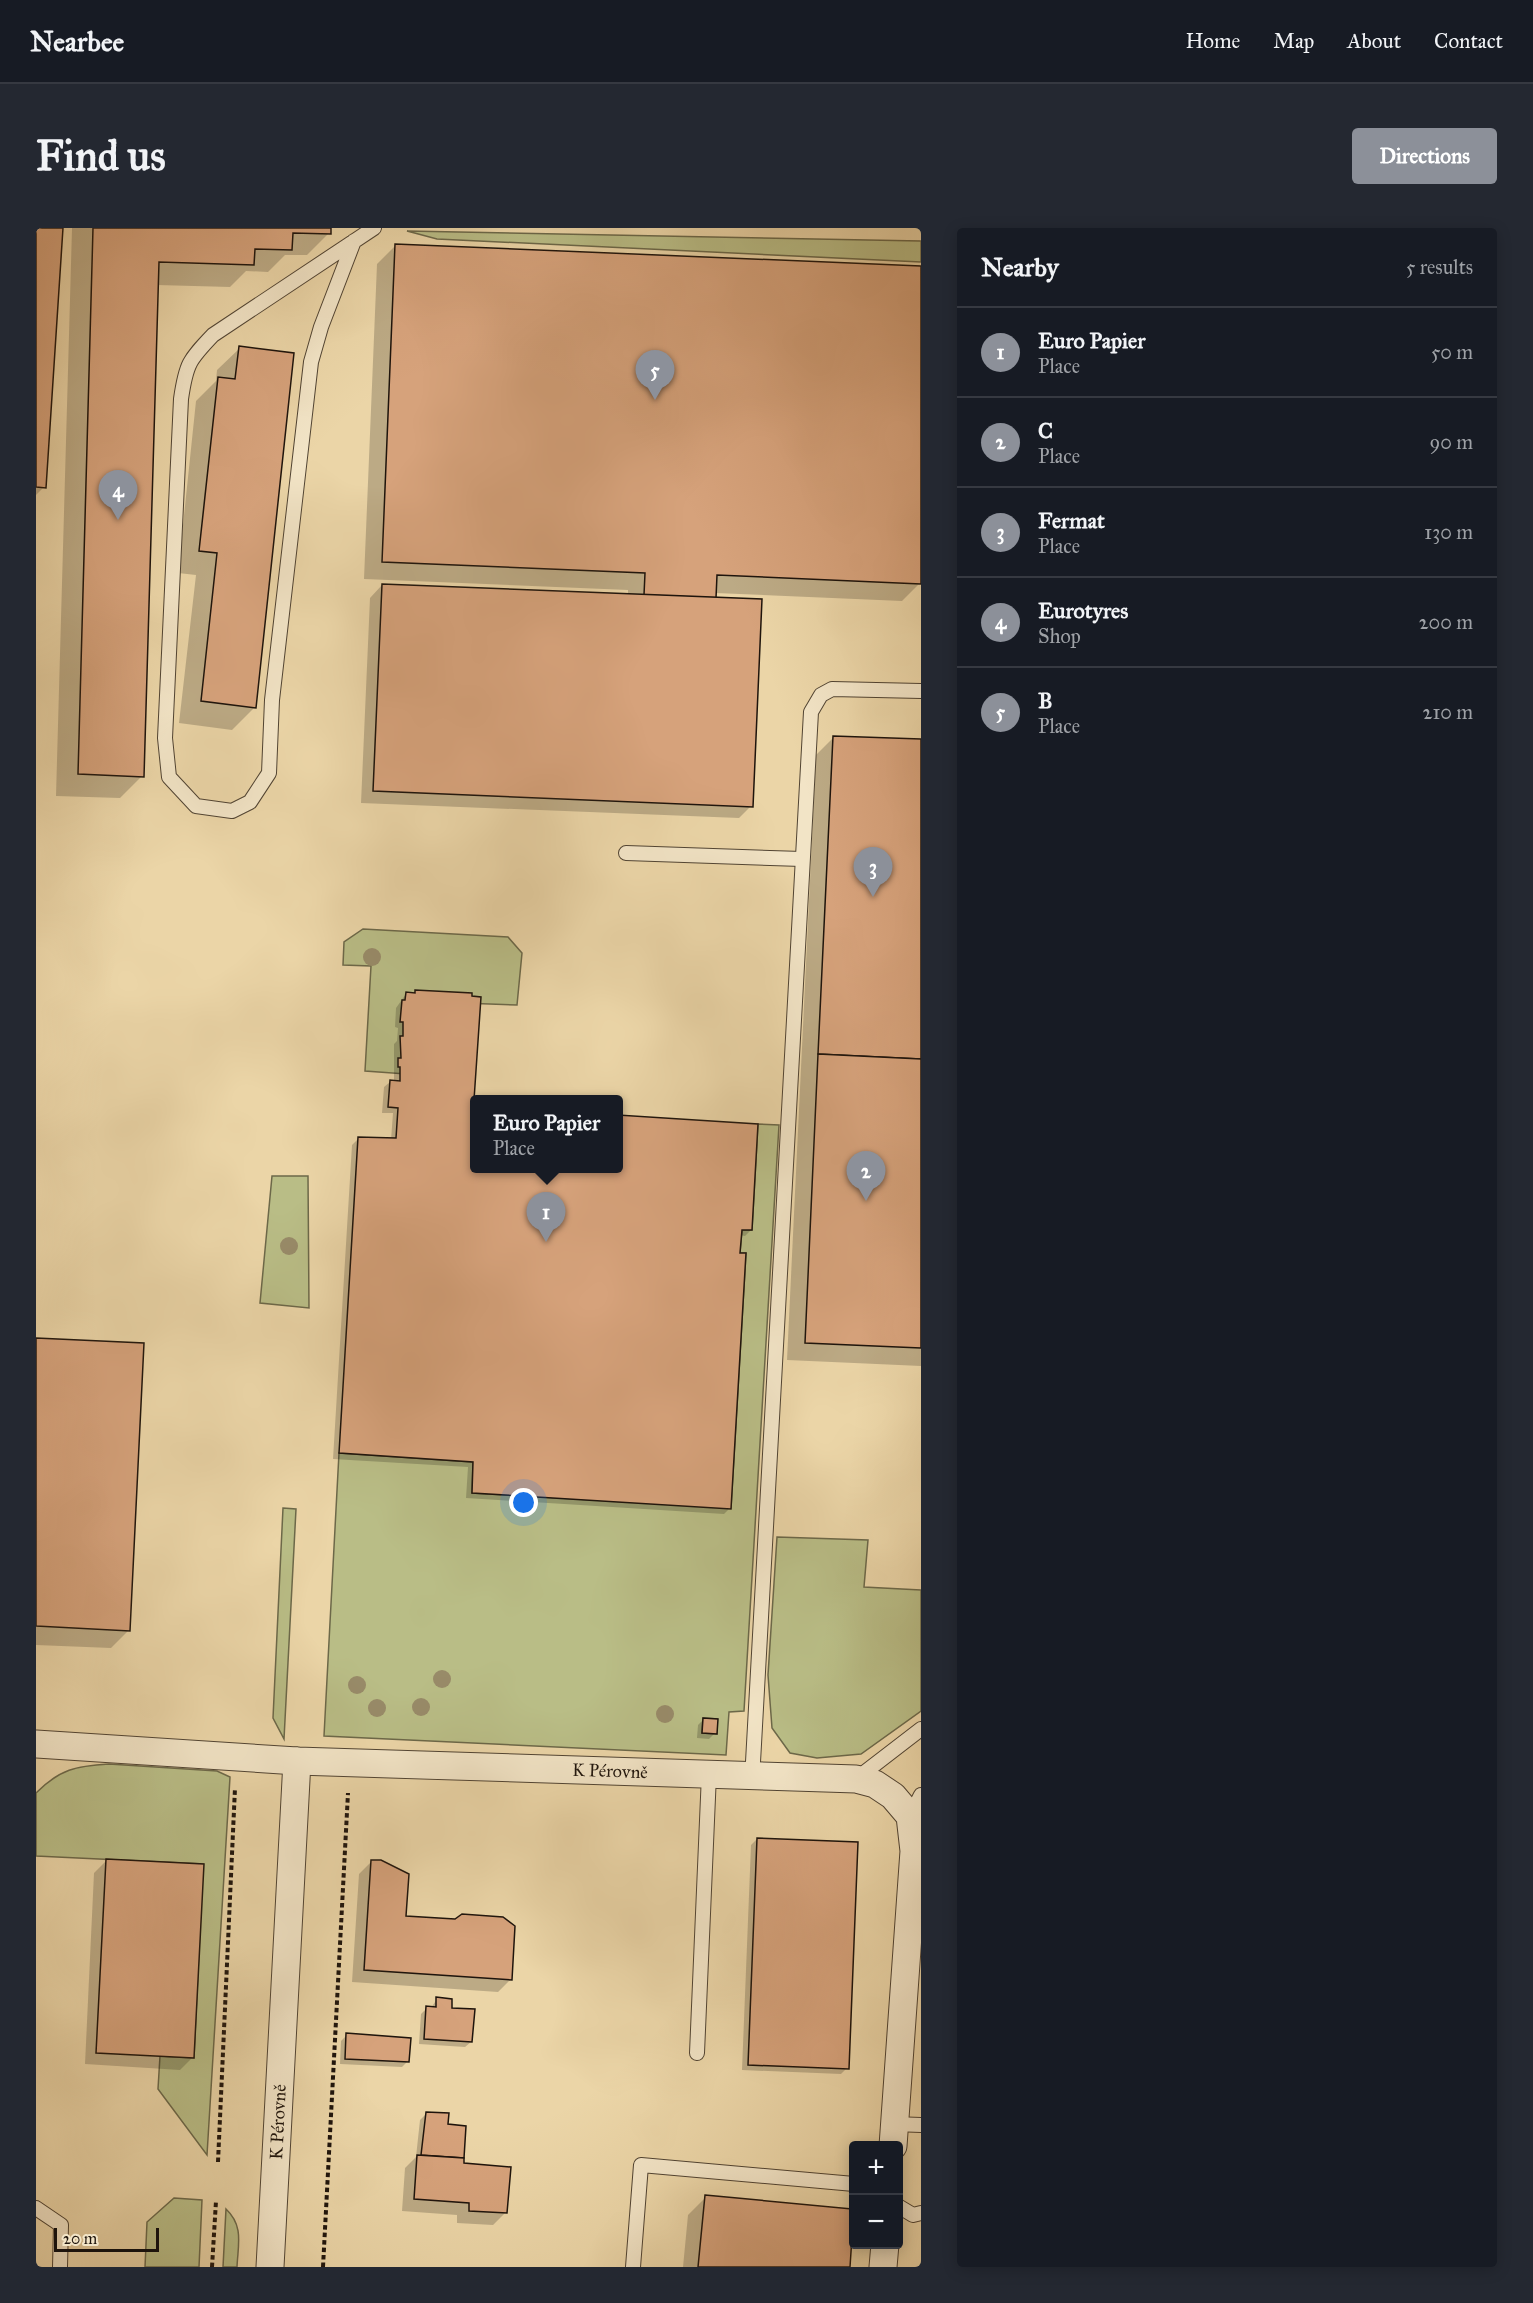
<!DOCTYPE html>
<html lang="en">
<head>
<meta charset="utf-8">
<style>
  :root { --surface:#171b24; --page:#242831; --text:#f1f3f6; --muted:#9ea1a6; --line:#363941; --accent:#8c9099 }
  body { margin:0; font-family:"IM FELL Great Primer",serif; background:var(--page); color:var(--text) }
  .controls { position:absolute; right:18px; bottom:18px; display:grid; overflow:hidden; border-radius:6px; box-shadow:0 3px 15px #0003 }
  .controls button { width:54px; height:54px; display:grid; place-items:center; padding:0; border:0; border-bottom:2px solid var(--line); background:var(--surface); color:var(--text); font:30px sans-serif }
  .scale { position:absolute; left:18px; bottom:15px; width:105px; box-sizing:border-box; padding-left:6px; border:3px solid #1e140c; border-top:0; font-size:16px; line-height:21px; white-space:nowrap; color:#1e140c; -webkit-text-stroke:4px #f2e4c6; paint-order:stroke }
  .you { position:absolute; left:488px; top:1275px; width:21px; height:21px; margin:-15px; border:4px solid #fff; border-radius:50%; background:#1a73e8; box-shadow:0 0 0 9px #1a73e833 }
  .badge { display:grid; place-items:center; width:39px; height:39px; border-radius:50%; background:var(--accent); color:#fff; font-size:20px; font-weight:700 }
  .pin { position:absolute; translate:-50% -50px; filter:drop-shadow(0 2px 3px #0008) }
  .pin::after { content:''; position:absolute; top:32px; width:21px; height:18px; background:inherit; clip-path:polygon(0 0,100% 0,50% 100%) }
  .popup { position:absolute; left:434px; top:867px; width:153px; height:78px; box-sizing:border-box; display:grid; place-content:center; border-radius:6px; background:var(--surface); filter:drop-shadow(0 2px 4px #0005); font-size:20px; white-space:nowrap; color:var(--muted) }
  .popup b { font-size:22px; color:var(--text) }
  .popup::after { content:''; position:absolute; left:50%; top:100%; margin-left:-12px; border:12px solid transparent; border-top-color:var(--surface) }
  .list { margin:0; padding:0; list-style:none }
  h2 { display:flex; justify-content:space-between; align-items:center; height:78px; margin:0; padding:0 24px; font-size:26px }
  h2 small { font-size:20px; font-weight:400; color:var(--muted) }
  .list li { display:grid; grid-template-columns:39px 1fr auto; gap:18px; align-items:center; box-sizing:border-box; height:90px; padding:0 24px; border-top:2px solid var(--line) }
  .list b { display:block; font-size:22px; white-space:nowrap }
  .list p { margin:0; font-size:20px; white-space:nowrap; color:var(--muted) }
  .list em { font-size:20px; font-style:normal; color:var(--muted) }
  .map { position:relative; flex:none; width:885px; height:2039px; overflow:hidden; border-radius:6px }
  header { display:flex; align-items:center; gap:36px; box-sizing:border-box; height:84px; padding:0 30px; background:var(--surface); border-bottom:2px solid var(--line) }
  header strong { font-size:28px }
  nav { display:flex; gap:33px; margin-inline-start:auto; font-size:21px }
  .intro { display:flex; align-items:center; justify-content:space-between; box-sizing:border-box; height:144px; padding:0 36px }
  h1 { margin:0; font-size:42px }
  .button { padding:15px 27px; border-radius:6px; background:var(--accent); color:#fff; font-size:21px; font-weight:700 }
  main { display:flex; gap:36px; padding:0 36px }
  aside { flex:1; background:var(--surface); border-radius:6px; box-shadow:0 3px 15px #0003 }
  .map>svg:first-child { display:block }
  .green { fill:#b9bd86; stroke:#6c6849; stroke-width:1.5; fill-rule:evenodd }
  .shadow { fill:#0003 }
  .building { fill:#d6a27b; stroke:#1e140c; stroke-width:1.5 }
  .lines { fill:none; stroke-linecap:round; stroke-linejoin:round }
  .service-casing { stroke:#514433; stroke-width:16 }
  .minor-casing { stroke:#514433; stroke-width:29 }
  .path { stroke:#1e140c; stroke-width:4; stroke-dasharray:4.5 3; stroke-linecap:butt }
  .service { stroke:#f2e4c6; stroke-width:14 }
  .minor { stroke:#f2e4c6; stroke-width:27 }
  .tree { fill:#988b69 }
  .labels { text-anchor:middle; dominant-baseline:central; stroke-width:4.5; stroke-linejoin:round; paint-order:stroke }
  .street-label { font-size:18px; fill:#1e140c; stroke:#f2e4c6 }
</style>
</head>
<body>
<header>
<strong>Nearbee</strong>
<nav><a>Home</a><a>Map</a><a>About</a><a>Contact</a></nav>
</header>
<div class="intro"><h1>Find us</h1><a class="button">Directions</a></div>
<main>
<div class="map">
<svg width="885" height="2039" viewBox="0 0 885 2039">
  <rect width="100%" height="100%" fill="#ebd5a7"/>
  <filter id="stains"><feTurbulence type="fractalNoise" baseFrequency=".00333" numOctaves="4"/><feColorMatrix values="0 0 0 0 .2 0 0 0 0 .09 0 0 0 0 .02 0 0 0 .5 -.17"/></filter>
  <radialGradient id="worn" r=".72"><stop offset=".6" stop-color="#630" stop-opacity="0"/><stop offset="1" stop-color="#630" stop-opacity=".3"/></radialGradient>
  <g class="green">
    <polygon points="371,3 885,13 885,34 401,11"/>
    <polygon points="327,701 472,709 486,725 481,777 372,773 370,846 329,843 335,738 307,737 308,714"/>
    <path d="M722 896 743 897 708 1483 693 1484 690 1527 288 1508 303 1225 437 1234 436 1265 695 1280 710 1025H704L706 1002H716ZM667 1490 681 1491V1506L666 1505Z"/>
    <polygon points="236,948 272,948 273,1080 224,1075"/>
    <polygon points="247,1280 260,1281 248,1511 237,1490"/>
    <polygon points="741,1309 832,1312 828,1359 885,1362 885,1483 825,1526 781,1530 754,1525 736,1500 732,1447"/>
    <path d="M73 1536 181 1543 194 1549 171 1927 122 1861 124 1828 158 1830 167 1636 0 1628V1565C24 1541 40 1538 73 1536Z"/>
    <polygon points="138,1970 166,1972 163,2039 109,2039 111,1994"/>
    <path d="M190 1981C208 1998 202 2016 201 2039H187Z"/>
  </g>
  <g class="shadow">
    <polygon points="0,0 26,0 8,259 0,267"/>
    <polygon points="36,0 293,0 293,5 271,27 249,27 232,44 210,43 194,59 121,57 106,548 84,570 20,568"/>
    <polygon points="359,18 885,39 884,355 866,373 679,365 715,578 703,590 325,575 334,370 346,357 592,367 592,362 328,351 341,36"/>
    <polygon points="204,120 219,479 196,502 143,495 160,347 142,345 160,173 180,153 181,142"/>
    <polygon points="798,509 885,513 885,1138 751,1132 780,527"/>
    <polygon points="380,763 438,880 438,940 582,940 582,889 715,1002 709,1008 704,1007 694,1280 688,1286 430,1270 432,1239 297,1231 316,917 322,911 355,912 357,885 346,885 348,859 354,854 358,854 358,816 361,813 362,800 359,799 360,780 370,766 377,766"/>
    <polygon points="0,1111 93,1402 75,1420 0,1417"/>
    <polygon points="668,1491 679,1505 673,1511 661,1510 662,1497"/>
    <polygon points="721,1611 811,1840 805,1846 706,1842 715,1617"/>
    <polygon points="70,1633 157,1829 144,1842 49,1836 58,1645"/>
    <polygon points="336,1633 369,1689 475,1751 462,1764 316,1754 323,1646"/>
    <polygon points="401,1771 414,1781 435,1814 429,1819 383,1816 385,1786 391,1780 395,1780"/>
    <polygon points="311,1807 372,1833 366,1839 304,1836 305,1813"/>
    <polygon points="390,1886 410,1898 428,1899 427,1936 469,1985 457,1997 421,1995 421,1987 366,1983 369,1940 380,1929 384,1892"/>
    <polygon points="670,1969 814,1983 818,1980 812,2039 647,2039 652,1987"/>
  </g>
  <g class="building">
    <polygon points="0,0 27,0 10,260 0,259"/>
    <polygon points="57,0 295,0 295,6 257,5 256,22 219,21 218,37 123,34 108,549 42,546"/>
    <polygon points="359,16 885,38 885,356 681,347 680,370 608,367 609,345 346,334"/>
    <polygon points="203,118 258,125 220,480 165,473 181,325 163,323 182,149 199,151"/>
    <polygon points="346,356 726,371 717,579 337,563"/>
    <polygon points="797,508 885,511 885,831 782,826"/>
    <polygon points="379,762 436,765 436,768 445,769 438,872 438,940 582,940 582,887 722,896 716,1002 706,1002 704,1025 710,1025 695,1281 436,1265 437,1234 303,1225 322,909 360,910 362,880 352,879 354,852 364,853 364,839 362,839 362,830 365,830 364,808 367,808 367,794 364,794 366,772 369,772 370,764 379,765"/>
    <polygon points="782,826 885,831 885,1120 769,1115"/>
    <polygon points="0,1110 108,1115 94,1403 0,1398"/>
    <polygon points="667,1490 682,1491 681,1506 666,1505"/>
    <polygon points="721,1610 822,1614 813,1841 712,1837"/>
    <polygon points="70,1631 168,1636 158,1830 60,1825"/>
    <polygon points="335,1632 345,1632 373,1646 370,1688 419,1691 426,1686 467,1689 479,1698 476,1752 328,1742"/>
    <polygon points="400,1769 416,1771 416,1780 439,1781 436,1814 388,1811 390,1778 400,1779"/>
    <polygon points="310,1805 375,1810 373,1834 309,1831"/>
    <polygon points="390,1884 413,1885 412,1896 430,1898 428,1930 385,1927"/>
    <polygon points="381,1927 428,1930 428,1935 475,1939 471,1985 433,1983 433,1975 378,1971"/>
    <polygon points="669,1967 816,1981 818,1979 814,2039 662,2039"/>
  </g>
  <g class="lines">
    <defs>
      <g id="service">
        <path d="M318 13 285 99 275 134 236 472 233 545 214 574 196 583 160 578 133 549 129 510 145 171C150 136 153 132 177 107L338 0"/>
        <polyline points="590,625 766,631"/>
        <polyline points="717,1534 775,484 785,467 796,461 885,463"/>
        <polyline points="820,1551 885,1501"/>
        <polyline points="874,1588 885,1567"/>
        <polyline points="661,1825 673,1546"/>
        <polyline points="858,1896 885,1897"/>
        <polyline points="862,1978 877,1987 885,1985"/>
        <polyline points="0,1980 25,1997 24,2039"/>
        <polyline points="597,2039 605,1937 818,1956"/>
      </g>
      <g id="minor">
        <polyline points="0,1516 261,1533 820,1551 839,1556 857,1568 874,1588 878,1623 857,1918"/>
        <polyline points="234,2039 261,1533"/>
        <polyline points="847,2039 849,2016"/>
      </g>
    </defs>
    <use href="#service" class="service-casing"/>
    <use href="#minor" class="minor-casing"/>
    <g class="path">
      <polyline points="182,1934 199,1560"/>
      <polyline points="176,2039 180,1973"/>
      <polyline points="287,2039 312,1565"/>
    </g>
    <use href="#service" class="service"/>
    <use href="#minor" class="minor"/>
  </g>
  <g class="tree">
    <circle cx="336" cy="729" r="9"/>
    <circle cx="253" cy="1018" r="9"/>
    <circle cx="406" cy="1451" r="9"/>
    <circle cx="321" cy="1457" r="9"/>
    <circle cx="385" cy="1479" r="9"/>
    <circle cx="341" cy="1480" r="9"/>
    <circle cx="629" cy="1486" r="9"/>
  </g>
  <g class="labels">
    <g class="street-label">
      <text transform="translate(574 1543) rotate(2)">K Pérovně</text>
      <text transform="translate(242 1894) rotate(-87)">K Pérovně</text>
    </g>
  </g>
  <rect width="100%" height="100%" filter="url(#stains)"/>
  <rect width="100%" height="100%" fill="url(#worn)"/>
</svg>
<div class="controls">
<button>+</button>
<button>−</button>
</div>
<div class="scale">20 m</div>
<div class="you"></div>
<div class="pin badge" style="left:510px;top:1014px">1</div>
<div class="popup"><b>Euro Papier</b>Place</div>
<div class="pin badge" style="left:830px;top:973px">2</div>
<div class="pin badge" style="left:837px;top:669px">3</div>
<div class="pin badge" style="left:82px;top:292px">4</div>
<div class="pin badge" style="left:619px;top:172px">5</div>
</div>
<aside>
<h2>Nearby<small>5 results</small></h2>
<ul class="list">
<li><span class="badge">1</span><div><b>Euro Papier</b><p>Place</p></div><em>50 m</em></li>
<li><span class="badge">2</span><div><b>C</b><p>Place</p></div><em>90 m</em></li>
<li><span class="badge">3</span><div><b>Fermat</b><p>Place</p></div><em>130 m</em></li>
<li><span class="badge">4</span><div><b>Eurotyres</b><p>Shop</p></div><em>200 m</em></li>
<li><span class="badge">5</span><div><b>B</b><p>Place</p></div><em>210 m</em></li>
</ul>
</aside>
</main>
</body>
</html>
